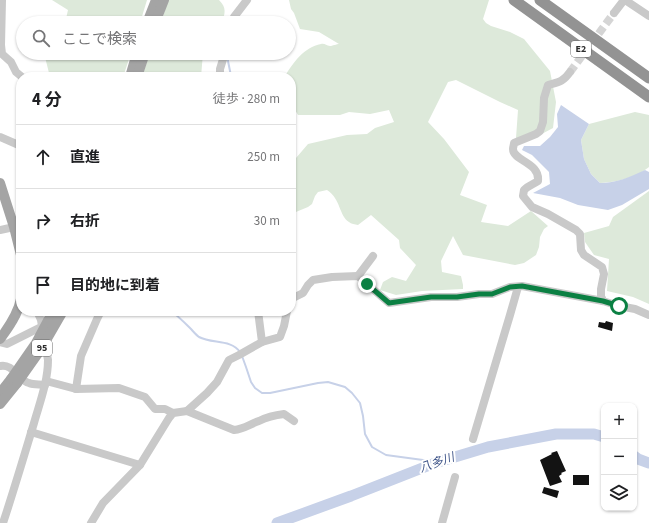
<!DOCTYPE html>
<html lang="ja">
<head>
<meta charset="utf-8">
<style>
  :root { --surface:#fff; --page:#f2f2f2; --text:#202124; --muted:#757577; --line:#e0e0e0 }
  body { margin:0; font-family:"Source Sans 3","Noto Sans JP",sans-serif; background:var(--page); color:var(--text) }
  .controls { position:absolute; right:12px; bottom:12px; display:grid; overflow:hidden; border-radius:8px; box-shadow:0 1px 3px #0004 }
  .controls button { width:36px; height:36px; display:grid; place-items:center; padding:0; border:0; border-bottom:1px solid var(--line); background:var(--surface); color:var(--text); font:20px sans-serif }
  .stop { position:absolute; width:12px; height:12px; margin:-9px; border:3px solid #0b8043; border-radius:50%; background:#fff }
  .stop.end { background:#0b8043; border-color:#fff; box-shadow:0 1px 4px #0008 }
  .list { margin:0; padding:0; list-style:none }
  h2 { display:flex; justify-content:space-between; align-items:center; height:52px; margin:0; padding:0 16px; font-size:17px }
  h2 small { font-size:13px; font-weight:400; color:var(--muted) }
  .list li { display:grid; grid-template-columns:26px 1fr auto; gap:12px; align-items:center; box-sizing:border-box; height:64px; padding:0 16px; border-top:1px solid var(--line) }
  .list b { display:block; font-size:15px; white-space:nowrap }
  .list em { font-size:13px; font-style:normal; color:var(--muted) }
  .icon { flex:none; width:22px; height:22px; fill:none; stroke:currentColor; stroke-width:2; stroke-linecap:round; stroke-linejoin:round }
  .map { position:relative; flex:none; width:649px; height:523px; overflow:hidden }
  .search { position:absolute; background:var(--surface); box-shadow:0 1px 3px #0004; left:16px; top:16px; width:280px; height:44px; display:flex; align-items:center; gap:10px; box-sizing:border-box; padding:0 14px; border-radius:22px; color:var(--muted); font-size:15px }
  .panel { position:absolute; background:var(--surface); box-shadow:0 1px 3px #0004; left:16px; top:72px; width:280px; height:244px; border-radius:16px }
  .map>svg:first-child { display:block }
  .green { fill:#dde9da }
  .water { fill:#c7d1e8 }
  .lines { fill:none; stroke-linecap:round; stroke-linejoin:round }
  .stream { stroke:#c7d1e8; stroke-width:2 }
  .river { stroke:#c7d1e8; stroke-width:11 }
  .building { fill:#131313 }
  .minor-tunnel { stroke:#d5d5d5; stroke-width:8; stroke-dasharray:8 4; stroke-linecap:butt }
  .minor { stroke:#c9c9c9; stroke-width:8 }
  .major { stroke:#a4a4a4; stroke-width:10 }
  .highway { stroke:#939393; stroke-width:11 }
  .major-bridge { stroke:#a4a4a4; stroke-width:10 }
  .route { stroke:#0b8043; stroke-width:5 }
  .labels { text-anchor:middle; dominant-baseline:central; stroke-width:4; stroke-linejoin:round; paint-order:stroke }
  .shield { fill:#fff; stroke:#6b6b6b; stroke-width:1 }
  .shield-label { font-size:10px; font-weight:bold; fill:#2c2c2c }
  .water-label { font-size:12px; font-style:italic; fill:#3f5589; stroke:#fff }
</style>
</head>
<body>
<div class="map">
<svg width="649" height="523" viewBox="0 0 649 523">
  <rect width="100%" height="100%" fill="#fff"/>
  <g class="green">
    <polygon points="52,0 147,0 140,23 65,23 68,10"/>
    <path d="M168 0H219C227 8 225 13 222 23H161Z"/>
    <path d="M289 0H489L483 19 486 23 491 26 510 32 524 39 550 71 556 102 553 128 538 136 516 138 518 110 500 102 456 80 448 82 428 122 444 139 469 172 460 195 487 205 481 222 508 226 531 211 548 226 544 229 540 237 539 247 536 255 524 263 515 265 463 255 453 236 441 261 442 272 461 276 463 285V289L422 291 396 295 380 290 383 282 392 277 406 281 416 265 400 248 399 240 371 215 358 225C355 224 351 224 349 222 339 216 341 199 327 190L318 192 315 196 312 204 308 207 291 214V160L296 158 308 144 347 135 367 134 375 128 394 122 389 110 370 114 349 112 340 115H298L291 103V77L285 76C293 63 304 47 321 44 325 43 326 46 330 46 332 46 337 44 339 44L319 32 300 29 294 13 291 9Z"/>
    <polygon points="44,53 131,53 123,77 50,77"/>
    <polygon points="150,53 203,53 201,77 142,77"/>
    <path d="M635 112 649 115V167C636 178 616 182 600 183L591 174 584 159 581 140 589 124Z"/>
    <polygon points="649,191 649,304 633,297 607,291 609,259 594,255 585,242 584,233 609,226 613,217"/>
  </g>
  <path class="water" d="M561 105 589 124 581 140 584 159 591 174 600 183C616 183 630 177 645 170L649 172V189L622 205 608 210 578 205 560 198 533 193 550 184 549 172 532 155 522 150 524 146H540L550 137 558 127 557 114Z"/>
  <g class="lines">
    <g class="stream">
      <polyline points="228,54 228,61 231,76 232,77"/>
      <path d="M171 311C178 316 184 322 190 328 193 331 196 335 199 337 212 344 231 339 240 352"/>
      <polyline points="242,356 246,367 251,382 255,388 262,393 270,393 318,383 328,382 345,387 352,393 360,403 363,416 365,434 372,447 386,455 423,460 435,463"/>
    </g>
    <g class="river">
      <polyline points="634,456 638,459 649,463"/>
      <polyline points="277,523 351,496 435,463 488,447 556,434 594,434 604,437"/>
    </g>
  </g>
  <g class="building">
    <polygon points="606,321 613,323 612,331 598,327 599,322 605,323"/>
    <polygon points="557,451 566,471 561,473 562,474 559,476 562,482 550,486 540,460 552,454 551,453"/>
    <rect x="573" y="475" width="16" height="10"/>
    <polygon points="544,487 559,491 557,498 542,493"/>
  </g>
  <g class="lines">
    <polyline class="minor-tunnel" points="570,72 614,13"/>
    <g class="minor">
      <polyline points="2,0 1,45 2,54 11,62 16,72 22,77"/>
      <polyline points="625,0 649,16"/>
      <polyline points="614,13 624,0"/>
      <polyline points="232,23 234,17 247,0"/>
      <path d="M570 72C563 82 559 82 548 85L544 98 543 122 540 131 536 134 514 143C514 145 513 147 513 149 513 161 540 162 538 181 534 184 528 186 524 190L523 196 532 207 548 214 576 230 580 234 581 250 584 255 602 267 604 274 601 289V296L603 301"/>
      <polyline points="220,77 220,69 225,53"/>
      <polyline points="0,137 21,146"/>
      <polyline points="0,230 14,227"/>
      <polyline points="358,276 373,256"/>
      <polyline points="291,299 303,293 308,285 313,280 332,277 358,276 389,303 431,297 457,297 479,294 492,294 510,287 522,286 603,301 619,306 635,309 649,315"/>
      <polyline points="0,342 7,344 43,326"/>
      <polyline points="262,342 280,337 284,326 287,311"/>
      <path d="M0 366C13 363 18 380 29 383 34 385 40 384 45 385"/>
      <polyline points="46,381 76,389 119,388 145,397 155,409 165,409 173,413"/>
      <polyline points="76,389 81,356 97,319 101,311"/>
      <path d="M187 411 234 430C244 429 250 424 259 421 267 417 276 415 284 414L294 421"/>
      <polyline points="31,432 140,465"/>
      <polyline points="473,439 510,315 518,287"/>
      <path d="M3 523C14 490 24 456 34 423 40 402 48 381 48 360L41 320 37 311"/>
      <polyline points="91,523 103,503 140,465 169,418 173,413 187,411 207,393 217,382 229,360 239,355 262,342 258,311"/>
      <polyline points="442,523 455,477"/>
    </g>
    <g class="major">
      <polyline points="147,23 156,0"/>
      <polyline points="155,23 164,0"/>
      <polyline points="130,77 137,53"/>
      <polyline points="137,77 145,53"/>
      <polyline points="0,183 14,227 21,255"/>
      <path d="M0 339C9 327 18 314 21 299"/>
      <polyline points="0,393 11,379"/>
      <polyline points="0,404 17,383"/>
    </g>
    <g class="highway">
      <polyline points="514,0 649,97"/>
      <polyline points="540,0 649,78"/>
    </g>
    <g class="major-bridge">
      <polyline points="11,379 36,343 53,311"/>
      <polyline points="17,383 41,349 63,311"/>
    </g>
  </g>
  <g class="lines">
    <polyline class="route" points="367,284 389,303 431,297 457,297 479,294 492,294 510,287 522,286 603,301 619,306"/>
  </g>
  <g class="labels">
    <g class="shield">
      <rect x="571" y="41" width="20" height="16" rx="3"/>
      <rect x="32" y="340" width="20" height="16" rx="3"/>
    </g>
    <g class="shield-label">
      <text x="581" y="49">E2</text>
      <text x="42" y="348">95</text>
    </g>
    <g class="water-label">
      <text transform="translate(437 463) rotate(-19)">八多川</text>
    </g>
  </g>
</svg>
<div class="controls">
<button>+</button>
<button>−</button>
<button><svg class="icon" aria-label="layers" viewBox="0 0 24 24"><path d="M12 4l9 5-9 5-9-5zM3 14l9 5 9-5"/></svg></button>
</div>
<div class="stop" style="left:619px;top:306px"></div>
<div class="stop end" style="left:367px;top:284px"></div>
<div class="search"><svg class="icon" aria-label="search" viewBox="0 0 24 24"><circle cx="10" cy="10" r="6"/><path d="M15 15l6 6"/></svg>ここで検索</div>
<section class="panel">
<h2>4 分<small>徒歩 · 280 m</small></h2>
<ul class="list">
<li><svg class="icon" aria-label="ahead" viewBox="0 0 24 24"><path d="M12 20V5M6 11l6-6 6 6"/></svg><div><b>直進</b></div><em>250 m</em></li>
<li><svg class="icon" aria-label="right" viewBox="0 0 24 24"><path d="M7 20v-9h11M14 6l5 5-5 5"/></svg><div><b>右折</b></div><em>30 m</em></li>
<li><svg class="icon" aria-label="arrive" viewBox="0 0 24 24"><path d="M6 21V4h12l-3 4 3 4H6"/></svg><div><b>目的地に到着</b></div></li>
</ul>
</section>
</div>
</body>
</html>
